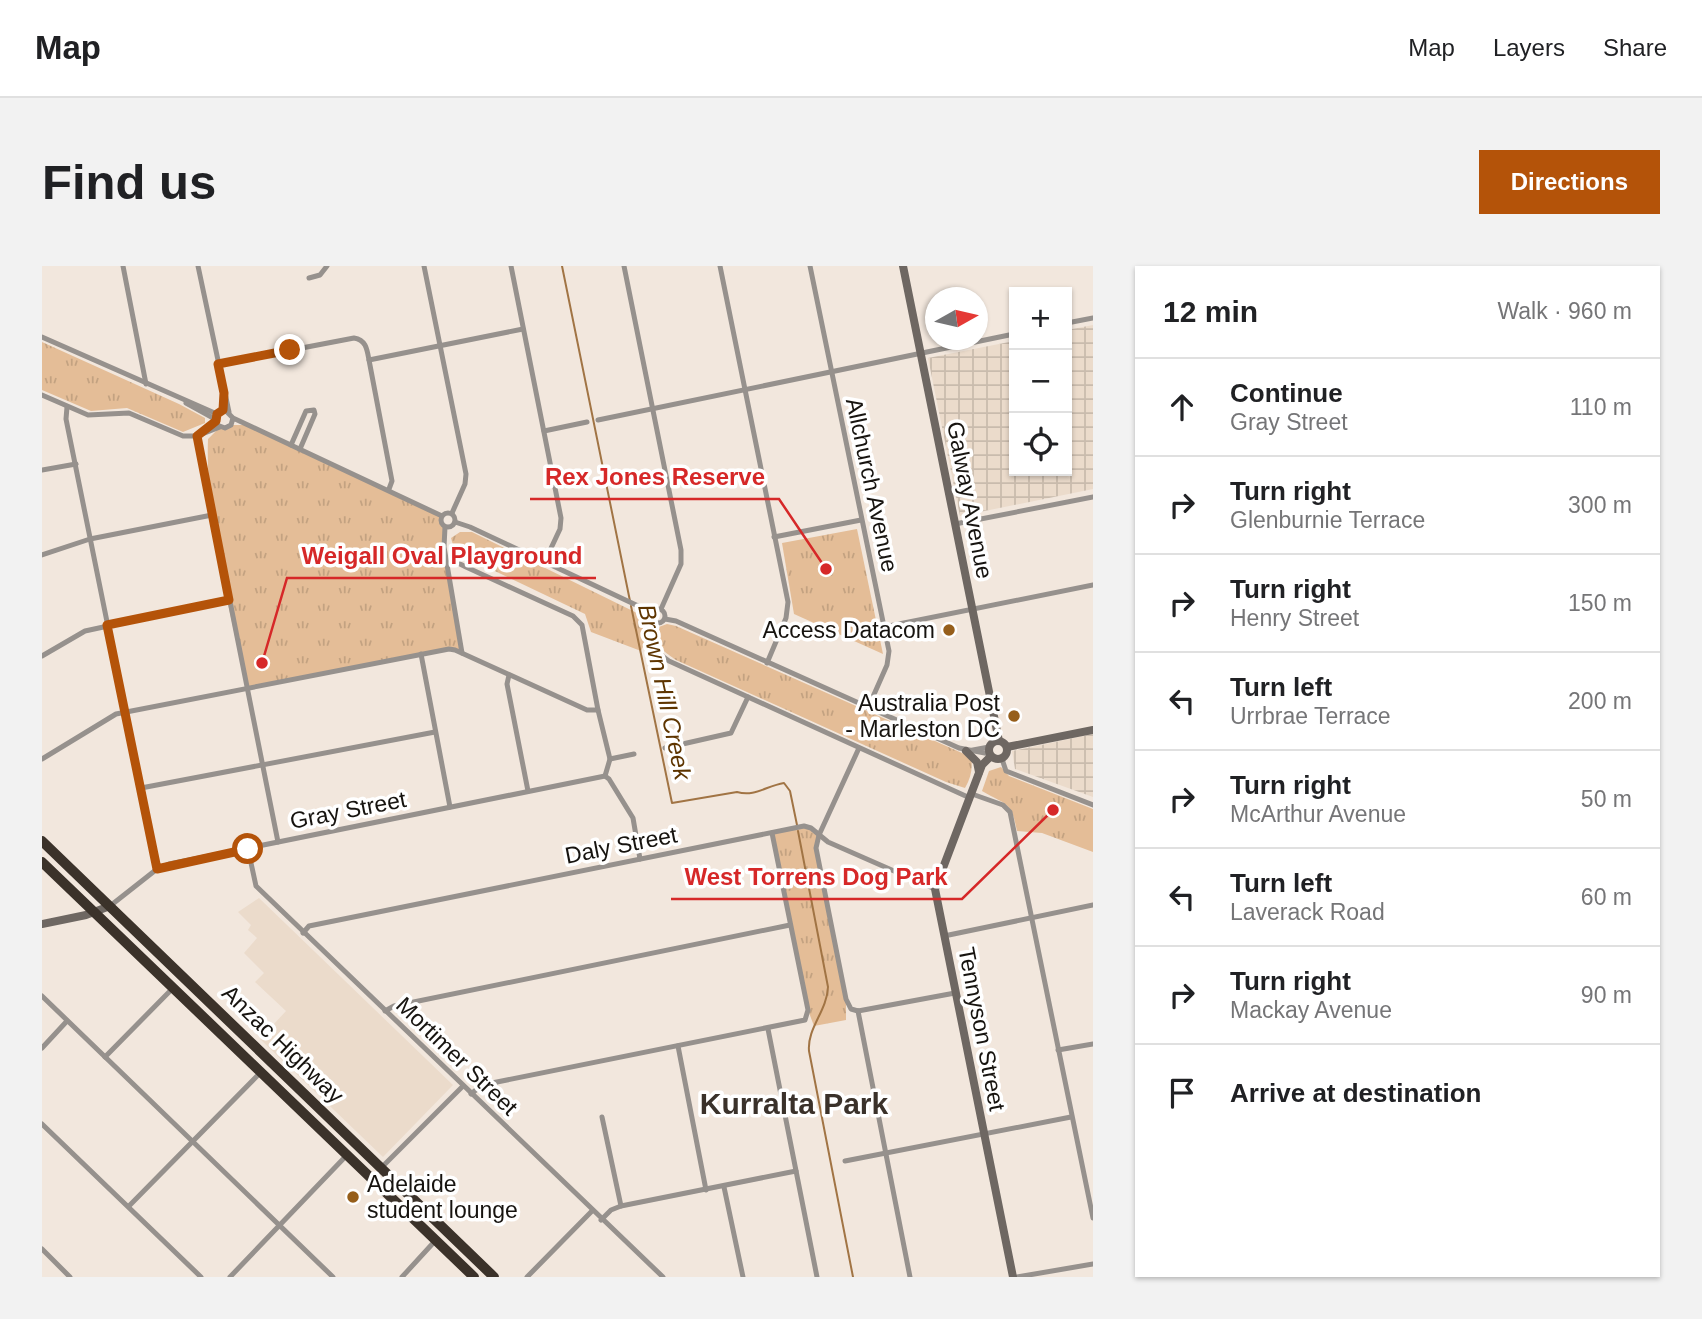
<!DOCTYPE html>
<html lang="en">
<head>
<meta charset="utf-8">
<style>
  :root { --surface:#fff; --page:#f2f2f2; --text:#202124; --muted:#757577; --line:#e0e0e0; --accent:#b45309 }
  body { margin:0; font-family:Helvetica,sans-serif; background:var(--page); color:var(--text) }
  .controls { position:absolute; right:21px; top:21px; display:grid; overflow:hidden; border-radius:0px; box-shadow:0 2px 5px #0004 }
  .controls button { width:63px; height:63px; display:grid; place-items:center; padding:0; border:0; border-bottom:2px solid var(--line); background:var(--surface); color:var(--text); font:35px sans-serif }
  .compass { position:absolute; left:883px; top:21px; width:63px; height:63px; border-radius:50%; background:var(--surface); box-shadow:0 2px 5px #0004; rotate:82deg }
  .stop { position:absolute; width:21px; height:21px; margin:-16px; border:5px solid #b45309; border-radius:50%; background:#fff }
  .stop.end { background:#b45309; border-color:#fff; box-shadow:0 2px 7px #0008 }
  .list { margin:0; padding:0; list-style:none }
  h2 { display:flex; justify-content:space-between; align-items:center; height:91px; margin:0; padding:0 28px; font-size:30px }
  h2 small { font-size:23px; font-weight:400; color:var(--muted) }
  .list li { display:grid; grid-template-columns:46px 1fr auto; gap:21px; align-items:center; box-sizing:border-box; height:98px; padding:0 28px; border-top:2px solid var(--line) }
  .list b { display:block; font-size:26px; white-space:nowrap }
  .list p { margin:0; font-size:23px; white-space:nowrap; color:var(--muted) }
  .list em { font-size:23px; font-style:normal; color:var(--muted) }
  .icon { flex:none; width:38px; height:38px; fill:none; stroke:currentColor; stroke-width:2; stroke-linecap:round; stroke-linejoin:round }
  .map { position:relative; flex:none; width:1051px; height:1011px; overflow:hidden; border-radius:0px }
  header { display:flex; align-items:center; gap:42px; box-sizing:border-box; height:98px; padding:0 35px; background:var(--surface); border-bottom:2px solid var(--line) }
  header strong { font-size:33px }
  nav { display:flex; gap:38px; margin-inline-start:auto; font-size:24px }
  .intro { display:flex; align-items:center; justify-content:space-between; box-sizing:border-box; height:168px; padding:0 42px }
  h1 { margin:0; font-size:49px }
  .button { padding:18px 32px; border-radius:0px; background:var(--accent); color:#fff; font-size:24px; font-weight:700 }
  main { display:flex; gap:42px; padding:0 42px }
  aside { flex:1; background:var(--surface); border-radius:0px; box-shadow:0 2px 5px #0004 }
  .map>svg:first-child { display:block }
  .built { fill:#ebdbcb }
  .industrial { fill:url(#industrial-grid) }
  .park { fill:url(#park-tufts) }
  .lines { fill:none; stroke-linecap:round; stroke-linejoin:round }
  .stream { stroke:#a17444; stroke-width:2 }
  .street { stroke:#96918d; stroke-width:5 }
  .secondary { stroke:#6e6762; stroke-width:8 }
  .highway { stroke:#3b322a; stroke-width:10 }
  .route { stroke:#b45309; stroke-width:9 }
  .poi-dot { fill:#965e1a; stroke:#fff; stroke-width:2.5 }
  .labels { text-anchor:middle; dominant-baseline:central; stroke-width:7; stroke-linejoin:round; paint-order:stroke }
  .street-label { font-size:23px; fill:#16130f; stroke:#fff }
  .poi-label { font-size:23px; fill:#16130f; stroke:#fff; text-anchor:end }
  .water-label { font-size:24px; font-style:italic; fill:#5e3500; stroke:#fff }
  .district-label { font-size:30px; font-weight:bold; fill:#3a312a; stroke:#fff }
  .leader { fill:none; stroke:#d62828; stroke-width:2.5 }
  .callout-dot { fill:#d62828; stroke:#fff; stroke-width:2.5 }
  .callout-label { font-size:24px; text-anchor:middle; font-weight:bold; fill:#d62828; stroke:#fff; stroke-width:7; stroke-linejoin:round; paint-order:stroke }
</style>
</head>
<body>
<header>
<strong>Map</strong>
<nav><a>Map</a><a>Layers</a><a>Share</a></nav>
</header>
<div class="intro"><h1>Find us</h1><a class="button">Directions</a></div>
<main>
<div class="map">
<svg width="1051" height="1011" viewBox="0 0 1051 1011">
  <defs>
    <pattern id="industrial-grid" width="8" height="8" patternUnits="userSpaceOnUse" patternTransform="scale(1.75)"><rect width="8" height="8" fill="#ebdbcb"/><path d="M0 4h8M4 0v8" fill="none" stroke="#c9bbad"/></pattern>
    <pattern id="park-tufts" width="24" height="20" patternUnits="userSpaceOnUse" patternTransform="scale(1.75)"><rect width="24" height="20" fill="#e4bd97"/><path d="M3 7l-1-3M5 7V3M7 7l1-3M15 17l-1-3M17 17v-4M19 17l1-3" fill="none" stroke="#c3a281"/></pattern>
  </defs>
  <rect width="100%" height="100%" fill="#f2e7dd"/>
  <polygon class="built" points="217,632 411,819 341,891 218,773 244,745 213,716 222,707 202,687 215,672 206,664 209,659 196,646"/>
  <g class="industrial">
    <polygon points="1051,59 1051,223 918,250 886,92 972,75 972,205 1025,205 1025,64"/>
    <polygon points="1051,468 1051,531 973,503 970,485"/>
  </g>
  <g class="park">
    <polygon points="0,76 137,138 163,152 163,157 141,166 85,142 49,145 0,124"/>
    <path d="M189 159H206L400 250V256L403 261 402 281 420 387 407 383 204 422C188 341 163 255 166 173L178 161Z"/>
    <polygon points="815,263 841,388 752,348 740,277"/>
    <path d="M418 266H430L597 348C601 361 606 373 599 385L549 366 543 348 413 286 409 272Z"/>
    <path d="M625 358 634 360 929 491C931 502 929 512 923 522L904 516 634 394C622 385 609 378 614 362Z"/>
    <path d="M959 501 967 510 1051 543V586L1000 567 975 565C969 534 965 540 940 525L947 505Z"/>
    <polygon points="765,560 777,569 774,582 804,733 804,754 772,760 766,744 730,567"/>
  </g>
  <g class="lines">
    <g class="stream">
      <polyline points="520,0 588,335"/>
      <path d="M589 340 630 537 695 526C713 531 724 520 742 517L748 525 755 559"/>
      <path d="M756 565 786 721C785 745 765 762 767 785L811 1011"/>
    </g>
    <g class="street">
      <polyline points="81,0 104,118"/>
      <polyline points="156,0 187,146"/>
      <polyline points="382,0 424,208 423,218 410,247"/>
      <polyline points="469,0 519,252 518,263 503,295"/>
      <polyline points="582,0 639,284 639,298 619,343"/>
      <polyline points="678,0 746,336 744,352 725,397"/>
      <polyline points="768,0 847,385 845,399 826,442"/>
      <polyline points="267,12 278,9 285,0"/>
      <polyline points="1025,57 1051,52"/>
      <polyline points="0,71 175,148"/>
      <polyline points="327,94 481,63"/>
      <path d="M176 98 312 72C324 74 325 83 327 94L350 215 347 223"/>
      <polyline points="0,129 46,149 87,147 141,170 155,170 178,161"/>
      <polyline points="144,137 173,153"/>
      <polyline points="25,141 24,153 115,603"/>
      <polyline points="191,152 189,159 183,162 175,159 173,153 179,145 184,145 191,152 400,250"/>
      <polyline points="556,154 972,68"/>
      <polyline points="502,165 545,156"/>
      <polyline points="155,170 236,576"/>
      <polyline points="249,179 264,145 272,144 273,148 258,183"/>
      <polyline points="0,204 34,198"/>
      <circle cx="406" cy="254" r="7"/>
      <polyline points="413,256 428,261 609,346"/>
      <polyline points="913,258 1051,231"/>
      <polyline points="403,261 402,281 420,387"/>
      <polyline points="732,271 819,254"/>
      <polyline points="0,289 48,273 170,249"/>
      <polyline points="404,297 416,297 424,301 531,350 540,359 556,444 568,493 563,510 567,513 591,552 598,593"/>
      <circle cx="616" cy="350" r="7"/>
      <polyline points="623,353 634,355 917,482 948,488"/>
      <path d="M612 356C605 375 611 384 627 395L928 532"/>
      <polyline points="842,361 1051,319"/>
      <polyline points="379,388 408,541"/>
      <polyline points="0,390 43,365 186,334"/>
      <polyline points="467,409 465,418 486,525"/>
      <polyline points="623,482 689,467 706,431"/>
      <polyline points="931,484 947,481"/>
      <polyline points="0,493 74,448 407,383 413,384 545,444 556,444"/>
      <polyline points="568,493 592,488"/>
      <polyline points="960,493 964,505 1051,539"/>
      <polyline points="99,522 393,466"/>
      <polyline points="930,528 961,539 968,546 1051,952"/>
      <polyline points="206,583 214,620 621,1011"/>
      <polyline points="68,640 115,603 127,598 563,510"/>
      <polyline points="261,667 267,660 762,560 769,562 786,576 893,623"/>
      <polyline points="902,670 1051,639"/>
      <polyline points="0,730 291,1011"/>
      <polyline points="343,745 352,740 748,659"/>
      <polyline points="816,745 809,743 804,733 774,582 777,569 817,482"/>
      <polyline points="816,745 868,1011"/>
      <polyline points="816,745 913,727"/>
      <polyline points="726,763 775,1011"/>
      <polyline points="636,780 664,924"/>
      <polyline points="0,782 25,755"/>
      <polyline points="1016,784 1051,778"/>
      <polyline points="63,791 131,722"/>
      <polyline points="429,828 440,819 763,754 766,744 730,567"/>
      <polyline points="560,851 579,940"/>
      <polyline points="0,858 159,1011"/>
      <polyline points="803,895 1029,851"/>
      <polyline points="339,902 421,820"/>
      <polyline points="682,921 701,1011"/>
      <polyline points="87,940 219,806"/>
      <polyline points="559,954 569,944 579,940 754,905"/>
      <polyline points="0,983 28,1011"/>
      <polyline points="188,1011 304,890"/>
      <polyline points="360,1011 393,975"/>
      <polyline points="485,1011 550,945"/>
      <polyline points="975,1011 1051,998"/>
    </g>
    <g class="secondary">
      <polyline points="861,0 957,475"/>
      <circle cx="956" cy="484" r="9"/>
      <polyline points="965,481 1051,464"/>
      <polyline points="924,485 935,496 937,506"/>
      <polyline points="949,490 940,499 893,623 971,1011"/>
      <polyline points="0,658 44,649 68,640"/>
    </g>
    <g class="highway">
      <polyline points="0,575 452,1011"/>
      <polyline points="0,596 432,1011"/>
    </g>
  </g>
  <g class="lines">
    <polyline class="route" points="206,583 115,603 65,359 187,334 155,170 174,155 175,148 181,144 182,127 176,98 248,84"/>
  </g>
  <g class="poi-dot">
    <circle cx="907" cy="364" r="7"/>
    <circle cx="972" cy="450" r="7"/>
    <circle cx="311" cy="931" r="7"/>
  </g>
  <g class="labels">
    <g class="street-label">
      <text transform="translate(830 219) rotate(78)">Allchurch Avenue</text>
      <text transform="translate(928 234) rotate(79)">Galway Avenue</text>
      <text transform="translate(306 544) rotate(-11)">Gray Street</text>
      <text transform="translate(579 579) rotate(-11)">Daly Street</text>
      <text transform="translate(940 763) rotate(79)">Tennyson Street</text>
      <text transform="translate(241 778) rotate(44)">Anzac Highway</text>
      <text transform="translate(415 790) rotate(44)">Mortimer Street</text>
    </g>
    <g class="poi-label">
      <text x="893" y="364">Access Datacom</text>
      <text x="958" y="437">Australia Post<tspan x="958" dy="26">- Marleston DC</tspan></text>
      <text x="325" y="918" text-anchor="start">Adelaide<tspan x="325" dy="26">student lounge</tspan></text>
    </g>
    <g class="water-label">
      <text transform="translate(623 426) rotate(78)">Brown Hill Creek</text>
    </g>
    <g class="district-label">
      <text x="752" y="837">Kurralta Park</text>
    </g>
  </g>
  <path class="leader" d="M784 303L737 233H488M220 397L245 312H554M1011 544L920 633H629"/>
  <g class="callout-dot">
    <circle cx="784" cy="303" r="7"/>
    <circle cx="220" cy="397" r="7"/>
    <circle cx="1011" cy="544" r="7"/>
  </g>
  <g class="callout-label">
    <text x="613" y="219">Rex Jones Reserve</text>
    <text x="400" y="298">Weigall Oval Playground</text>
    <text x="774" y="619">West Torrens Dog Park</text>
  </g>
</svg>
<div class="controls">
<button>+</button>
<button>−</button>
<button><svg class="icon" aria-label="locate" viewBox="0 0 24 24"><circle cx="12" cy="12" r="6"/><path d="M12 2v4M12 18v4M2 12h4M18 12h4"/></svg></button>
</div>
<svg class="compass" viewBox="-18 -18 36 36"><path d="M0-13l5 13h-10z" fill="#e53935"/><path d="M0 13l5-13h-10z" fill="#757577"/></svg>
<div class="stop" style="left:206px;top:583px"></div>
<div class="stop end" style="left:248px;top:84px"></div>
</div>
<aside>
<h2>12 min<small>Walk · 960 m</small></h2>
<ul class="list">
<li><svg class="icon" aria-label="ahead" viewBox="0 0 24 24"><path d="M12 20V5M6 11l6-6 6 6"/></svg><div><b>Continue</b><p>Gray Street</p></div><em>110 m</em></li>
<li><svg class="icon" aria-label="right" viewBox="0 0 24 24"><path d="M7 20v-9h11M14 6l5 5-5 5"/></svg><div><b>Turn right</b><p>Glenburnie Terrace</p></div><em>300 m</em></li>
<li><svg class="icon" aria-label="right" viewBox="0 0 24 24"><path d="M7 20v-9h11M14 6l5 5-5 5"/></svg><div><b>Turn right</b><p>Henry Street</p></div><em>150 m</em></li>
<li><svg class="icon" aria-label="left" viewBox="0 0 24 24"><path d="M17 20v-9H6M10 6l-5 5 5 5"/></svg><div><b>Turn left</b><p>Urrbrae Terrace</p></div><em>200 m</em></li>
<li><svg class="icon" aria-label="right" viewBox="0 0 24 24"><path d="M7 20v-9h11M14 6l5 5-5 5"/></svg><div><b>Turn right</b><p>McArthur Avenue</p></div><em>50 m</em></li>
<li><svg class="icon" aria-label="left" viewBox="0 0 24 24"><path d="M17 20v-9H6M10 6l-5 5 5 5"/></svg><div><b>Turn left</b><p>Laverack Road</p></div><em>60 m</em></li>
<li><svg class="icon" aria-label="right" viewBox="0 0 24 24"><path d="M7 20v-9h11M14 6l5 5-5 5"/></svg><div><b>Turn right</b><p>Mackay Avenue</p></div><em>90 m</em></li>
<li><svg class="icon" aria-label="arrive" viewBox="0 0 24 24"><path d="M6 21V4h12l-3 4 3 4H6"/></svg><div><b>Arrive at destination</b></div></li>
</ul>
</aside>
</main>
</body>
</html>
